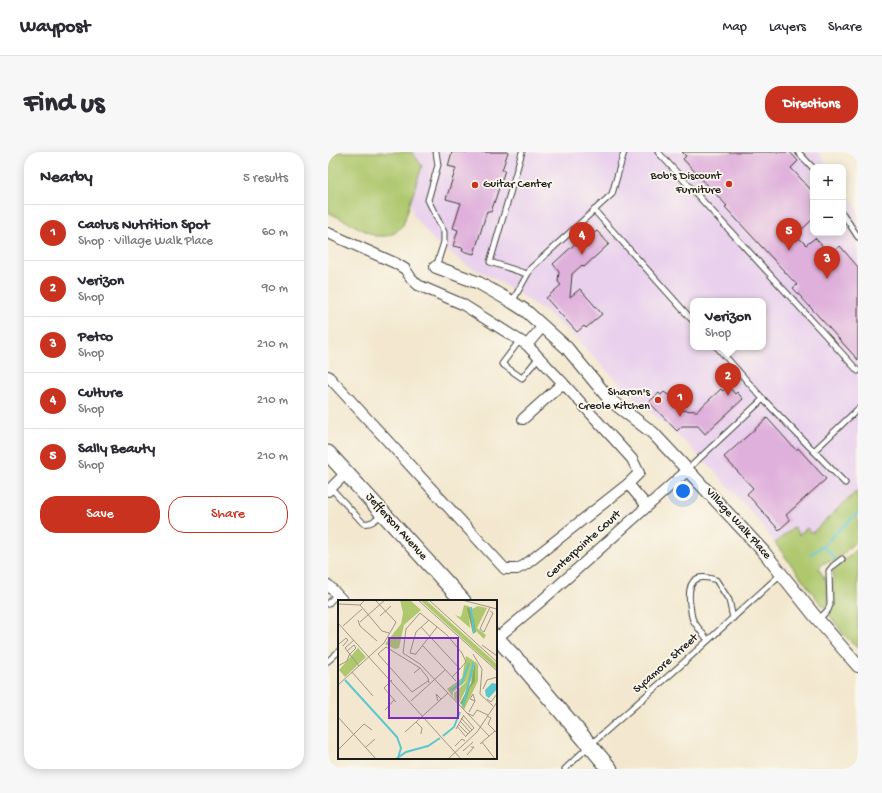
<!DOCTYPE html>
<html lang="en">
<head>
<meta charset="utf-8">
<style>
  :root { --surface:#fff; --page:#f7f7f7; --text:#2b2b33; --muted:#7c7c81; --line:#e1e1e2; --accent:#c8321e }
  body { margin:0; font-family:"Gochi Hand",sans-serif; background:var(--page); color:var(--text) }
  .controls { position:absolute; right:12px; top:12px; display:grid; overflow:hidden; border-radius:8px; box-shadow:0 2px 10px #0003 }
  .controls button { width:36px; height:36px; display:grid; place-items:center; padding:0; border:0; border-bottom:1px solid var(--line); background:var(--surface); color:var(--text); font:20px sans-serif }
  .you { position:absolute; left:355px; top:339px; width:14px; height:14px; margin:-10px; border:3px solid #fff; border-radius:50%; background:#1a73e8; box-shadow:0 0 0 6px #1a73e833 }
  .badge { display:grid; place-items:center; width:26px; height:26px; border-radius:50%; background:var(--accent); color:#fff; font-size:13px; font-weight:700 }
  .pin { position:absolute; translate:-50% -33px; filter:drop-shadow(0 1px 2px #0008) }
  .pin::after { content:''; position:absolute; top:21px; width:14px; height:12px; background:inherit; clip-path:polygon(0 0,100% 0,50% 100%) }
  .popup { position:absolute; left:362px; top:146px; width:76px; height:52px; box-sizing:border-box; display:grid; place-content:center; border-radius:8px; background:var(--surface); filter:drop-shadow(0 1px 3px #0005); font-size:13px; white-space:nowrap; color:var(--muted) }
  .popup b { font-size:15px; color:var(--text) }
  .popup::after { content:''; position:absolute; left:50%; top:100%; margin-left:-8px; border:8px solid transparent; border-top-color:var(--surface) }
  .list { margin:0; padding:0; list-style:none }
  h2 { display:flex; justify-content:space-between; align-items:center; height:52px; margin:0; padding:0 16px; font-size:17px }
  h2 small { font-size:13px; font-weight:400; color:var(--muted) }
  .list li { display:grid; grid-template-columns:26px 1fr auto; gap:12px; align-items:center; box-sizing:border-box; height:56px; padding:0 16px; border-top:1px solid var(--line) }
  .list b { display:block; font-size:15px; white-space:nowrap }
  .list p { margin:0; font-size:13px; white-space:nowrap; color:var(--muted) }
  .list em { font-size:13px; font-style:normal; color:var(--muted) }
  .actions { display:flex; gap:8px; padding:12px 16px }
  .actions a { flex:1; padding:9px 0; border:1px solid var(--accent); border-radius:16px; text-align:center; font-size:14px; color:var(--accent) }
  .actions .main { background:var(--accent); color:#fff }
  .map { position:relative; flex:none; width:530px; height:617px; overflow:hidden; border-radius:16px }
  header { display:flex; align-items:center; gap:24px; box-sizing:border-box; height:56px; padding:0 20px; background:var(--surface); border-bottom:1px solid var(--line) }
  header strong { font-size:19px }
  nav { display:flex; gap:22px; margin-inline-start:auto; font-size:14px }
  .intro { display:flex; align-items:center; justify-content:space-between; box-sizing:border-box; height:96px; padding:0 24px }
  h1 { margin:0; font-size:28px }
  .button { padding:10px 18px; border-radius:16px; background:var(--accent); color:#fff; font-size:14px; font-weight:700 }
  main { display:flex; gap:24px; padding:0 24px }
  aside { flex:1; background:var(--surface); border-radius:16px; box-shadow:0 2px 10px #0003 }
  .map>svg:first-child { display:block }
  .built { fill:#e9d1ed; fill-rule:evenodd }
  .green { fill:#afc86e; stroke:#667245 }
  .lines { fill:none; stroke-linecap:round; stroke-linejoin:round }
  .stream { stroke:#5ac7ce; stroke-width:2.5 }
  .building { fill:#dfb0db }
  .service-casing { stroke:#3c3b37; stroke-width:7 }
  .minor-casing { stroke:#3c3b37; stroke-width:12 }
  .tertiary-casing { stroke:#3c3b37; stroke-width:14 }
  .secondary-casing { stroke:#3c3b37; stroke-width:16 }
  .primary-casing { stroke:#3c3b37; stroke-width:17 }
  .service { stroke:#fff; stroke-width:5 }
  .minor { stroke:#fff; stroke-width:10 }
  .tertiary { stroke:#fff; stroke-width:12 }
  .secondary { stroke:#fff; stroke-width:14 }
  .primary { stroke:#fff; stroke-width:15 }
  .poi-dot { fill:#c8321e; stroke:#fbf7ec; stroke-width:1.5 }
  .labels { text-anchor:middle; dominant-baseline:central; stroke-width:3.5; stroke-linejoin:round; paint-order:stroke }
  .poi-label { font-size:12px; fill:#1c1c1c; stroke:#fbf7ec; text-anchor:end }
  .street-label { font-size:12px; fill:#1c1c1c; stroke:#fbf7ec }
  .inset-river { fill:none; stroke:#5ac7ce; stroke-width:2 }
  .inset-road { fill:none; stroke:#9d9687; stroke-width:1 }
  .view { fill:#7b2cbf; fill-opacity:0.15; stroke:#7b2cbf; stroke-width:2 }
  .inset-edge { fill:none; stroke:#1c1c1c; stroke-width:2 }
</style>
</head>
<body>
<header>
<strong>Waypost</strong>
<nav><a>Map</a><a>Layers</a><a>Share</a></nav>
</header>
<div class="intro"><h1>Find us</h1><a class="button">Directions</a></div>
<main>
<aside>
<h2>Nearby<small>5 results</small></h2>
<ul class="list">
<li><span class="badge">1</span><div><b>Cactus Nutrition Spot</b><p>Shop · Village Walk Place</p></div><em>60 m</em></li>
<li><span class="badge">2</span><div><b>Verizon</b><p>Shop</p></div><em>90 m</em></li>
<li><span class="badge">3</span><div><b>Petco</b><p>Shop</p></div><em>210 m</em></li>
<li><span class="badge">4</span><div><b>Culture</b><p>Shop</p></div><em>210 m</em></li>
<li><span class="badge">5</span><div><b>Sally Beauty</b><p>Shop</p></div><em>210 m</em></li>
</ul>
<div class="actions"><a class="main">Save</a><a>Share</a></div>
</aside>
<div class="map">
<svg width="530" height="617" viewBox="0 0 530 617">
  <rect width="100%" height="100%" fill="#fbf7ec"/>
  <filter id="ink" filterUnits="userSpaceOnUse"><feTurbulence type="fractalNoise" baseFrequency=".025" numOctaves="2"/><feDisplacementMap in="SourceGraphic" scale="8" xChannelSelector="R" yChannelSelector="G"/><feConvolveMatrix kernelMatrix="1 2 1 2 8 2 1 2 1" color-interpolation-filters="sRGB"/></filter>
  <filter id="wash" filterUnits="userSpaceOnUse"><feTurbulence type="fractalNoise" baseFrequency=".012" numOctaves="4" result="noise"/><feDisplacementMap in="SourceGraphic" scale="16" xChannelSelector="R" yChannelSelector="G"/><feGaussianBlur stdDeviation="0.9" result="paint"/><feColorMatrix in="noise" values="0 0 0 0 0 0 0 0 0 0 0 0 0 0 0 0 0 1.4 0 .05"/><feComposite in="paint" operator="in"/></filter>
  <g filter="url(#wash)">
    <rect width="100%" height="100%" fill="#f3e8cf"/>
    <path class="built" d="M84 0H490L501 15H485V81H515V36L530 58V338L484 382 471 383 466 375 447 391 425 362 389 322 358 291 297 237 242 181 219 161 188 140 165 126 139 113 118 97 108 92 85 63 83 50 94 14ZM365 149H435V195H365Z"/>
    <g class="green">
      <polygon points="0,0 84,0 94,14 75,73 67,81 58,84 47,84 0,60"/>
      <polygon points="530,338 530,387 507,409 495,411 491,417 498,429 500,453 498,455 495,455 447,391 466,375 471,383 479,376 484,381"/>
      <polygon points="530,396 530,497 515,482 501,462 506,452 505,419"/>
    </g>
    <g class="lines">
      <g class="stream">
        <polyline points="495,394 506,406"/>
        <path d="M483 402C501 392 513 374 530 361"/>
      </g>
    </g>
    <g id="blocks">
      <g class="building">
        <polygon points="124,0 180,0 174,18 177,18 163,60 159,59 146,102 134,99 135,96 125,94 130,78 125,76 133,51 118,47 128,16 120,14"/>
        <polygon points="354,0 462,0 470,9 463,16 485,40 485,67 468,83 478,93 487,86 502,102 512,94 530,115 530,208 465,136 469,133 397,55 399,54 355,7 358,4"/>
        <polygon points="263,77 266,81 269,79 281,92 256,115 254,113 244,122 242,145 252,137 274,162 258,176 256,174 249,180 218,146 233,133 230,130 231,119 225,112"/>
        <polygon points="400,234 407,242 409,240 415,247 377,282 370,274 354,274 349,279 321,250 331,241 333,243 336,240 340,243 342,242 346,246 348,244 356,252 349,258 369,259 393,237 395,239"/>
        <polygon points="439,266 468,298 470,296 498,327 458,363 462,368 451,378 419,342 425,336 396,305"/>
      </g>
    </g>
  </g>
  <g filter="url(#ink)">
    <use href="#blocks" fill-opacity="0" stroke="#3c3b37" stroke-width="1"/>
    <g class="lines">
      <defs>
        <g id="service">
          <polyline points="108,0 110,13 100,48 116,80 116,90 108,115"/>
          <polyline points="194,0 162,110 199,122"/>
          <polyline points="330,0 530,219"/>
          <polyline points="470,0 485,16"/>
          <polyline points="266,58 365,169"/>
          <polyline points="515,62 530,85"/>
          <polyline points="184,150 203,116 284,42 296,0"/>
          <polyline points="192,188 174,212 194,226 211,205"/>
          <polyline points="389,195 435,247 517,331"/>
          <polyline points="486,299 530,257"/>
          <polyline points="360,317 435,247"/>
          <path d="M3 336 35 371C44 373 48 367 54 361"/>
          <polyline points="0,452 9,442"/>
          <polyline points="491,467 500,458 502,453 501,419 505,414 514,407"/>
          <path d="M380 488C375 482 369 475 365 468 363 464 363 458 362 453 359 432 365 420 388 428L401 448 405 466"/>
          <polyline points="0,509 11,499"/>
          <polyline points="237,617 261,594 353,513 453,422"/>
        </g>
        <g id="minor">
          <polyline points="0,81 67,111 77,117 83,126 90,133 134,152 199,193 235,231"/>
          <polyline points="199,193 215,174"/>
          <polyline points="0,224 177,417 189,417 197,413 300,332"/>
          <polyline points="195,267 235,231 304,307 311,321 300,332 319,354"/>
          <polyline points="0,339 18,321"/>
          <polyline points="0,433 15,449"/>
          <polyline points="169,486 211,451 360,318"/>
        </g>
        <polyline id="tertiary" points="108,115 151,131 184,150 198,159 239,196 282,248 325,281 435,399 486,463 530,514"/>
        <polyline id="secondary" points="169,486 193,512"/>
        <g id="primary">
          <polyline points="0,301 135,449"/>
          <polyline points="168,485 169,486"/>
          <polyline points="193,512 282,617"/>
        </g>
      </defs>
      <use href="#service" class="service-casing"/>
      <use href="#minor" class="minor-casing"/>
      <use href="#tertiary" class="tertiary-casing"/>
      <use href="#secondary" class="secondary-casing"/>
      <use href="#primary" class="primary-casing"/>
      <use href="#service" class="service"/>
      <use href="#minor" class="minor"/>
      <use href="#tertiary" class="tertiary"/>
      <use href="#secondary" class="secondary"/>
      <use href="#primary" class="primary"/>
    </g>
  </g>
  <g class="poi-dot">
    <circle cx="401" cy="32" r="4"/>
    <circle cx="147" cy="33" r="4"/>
    <circle cx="330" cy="248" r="4"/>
  </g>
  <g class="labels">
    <g class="poi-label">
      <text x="393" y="25">Bob's Discount<tspan x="393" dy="14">Furniture</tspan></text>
      <text x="155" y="33" text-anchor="start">Guitar Center</text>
      <text x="322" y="241">Sharon's<tspan x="322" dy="14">Creole Kitchen</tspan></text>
    </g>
    <g class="street-label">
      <text transform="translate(410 372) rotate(48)">Village Walk Place</text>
      <text transform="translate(68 375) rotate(48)">Jefferson Avenue</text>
      <text transform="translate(256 393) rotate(-42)">Centerpointe Court</text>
      <text transform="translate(338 512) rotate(-42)">Sycamore Street</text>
    </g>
  </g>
  <g transform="translate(10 448)">
    <rect width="159" height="159" fill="#f3e8cf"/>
    <path d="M62 0H72L83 10 66 25 61 48 57 49 47 44 63 24 65 13ZM82 0H88L111 21 159 64V70ZM126 5 130 6 132 28 117 15 123 17ZM140 6 149 8 139 28 148 35 146 39 136 29 134 9ZM20 48 28 57 7 77 1 70ZM128 56 136 61 135 76 121 103 123 106H126L132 88 137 82V61L140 65V81L126 110 116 98V93L128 82 133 63 128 81 115 92V97L109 89 124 78Z" fill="#afc86e"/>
    <path d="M131 6 136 20 138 32 135 34 129 9ZM137 61V82L132 88 126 107 122 103 133 83Z" fill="#8bac61"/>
    <path d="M154 83 159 84V89L151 98 148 96 147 90Z" fill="#5ac7ce"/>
    <path class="inset-river" d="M133 7 136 33M7 80 59 137 63 148 60 158M124 82 131 63M113 90 125 82M125 106 136 62M105 136 116 127 122 112M58 159 68 152 90 146 102 138"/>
    <path class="inset-road" d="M80 0 159 71M91 0 159 62M124 0 159 9M0 4 22 5 27 0M22 5 44 31 51 33M152 11 155 13 146 32 142 29 152 7M42 16 53 6M20 20 22 26 39 41M22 22 47 0M0 23 123 159M5 26 24 9M83 27 122 69 114 77M16 40 7 48 21 66M1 44 8 38 10 40 5 46M144 45 159 56M85 46 118 81M9 51 16 45 18 48 12 54M77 54 72 53 78 32 91 20M135 54 144 69 142 94 155 106M77 55 99 27M0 66 9 61 12 53M82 68 48 47 40 54 74 92 90 81M122 69 128 62 124 53 109 35 82 13 68 29 65 53 82 64 151 136M14 72 35 96M76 73 82 68 90 78 91 83M54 80 46 88 58 102M0 85 46 43 57 24 58 22 37 0M145 89 149 80 159 77M149 99 153 102 159 94M73 101 107 70M100 101 98 94 103 99M47 110 56 100M131 112 137 101 132 99 135 94 137 101M129 113 135 116 139 110 150 115M125 115 136 128 128 136M149 116 153 118 150 124 159 133M0 117 38 159M123 118 134 130M122 121 132 132M78 122 84 128 83 134M120 124 130 134M119 126 128 137M118 129 126 115M67 132 110 93M144 142 157 159M142 144 157 131M117 146 124 139 127 141M28 147 37 139M0 150 26 124 34 130M125 151 135 142M129 155 136 147H133M110 159 139 132 159 102"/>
    <path class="view" d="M51 38H120V118H51Z"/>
    <rect width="159" height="159" class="inset-edge"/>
  </g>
</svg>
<div class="controls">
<button>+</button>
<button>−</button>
</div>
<div class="you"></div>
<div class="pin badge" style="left:352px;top:265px">1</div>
<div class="pin badge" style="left:400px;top:244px">2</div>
<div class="popup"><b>Verizon</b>Shop</div>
<div class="pin badge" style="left:499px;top:127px">3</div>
<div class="pin badge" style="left:254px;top:103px">4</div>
<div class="pin badge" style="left:461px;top:99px">5</div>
</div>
</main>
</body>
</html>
